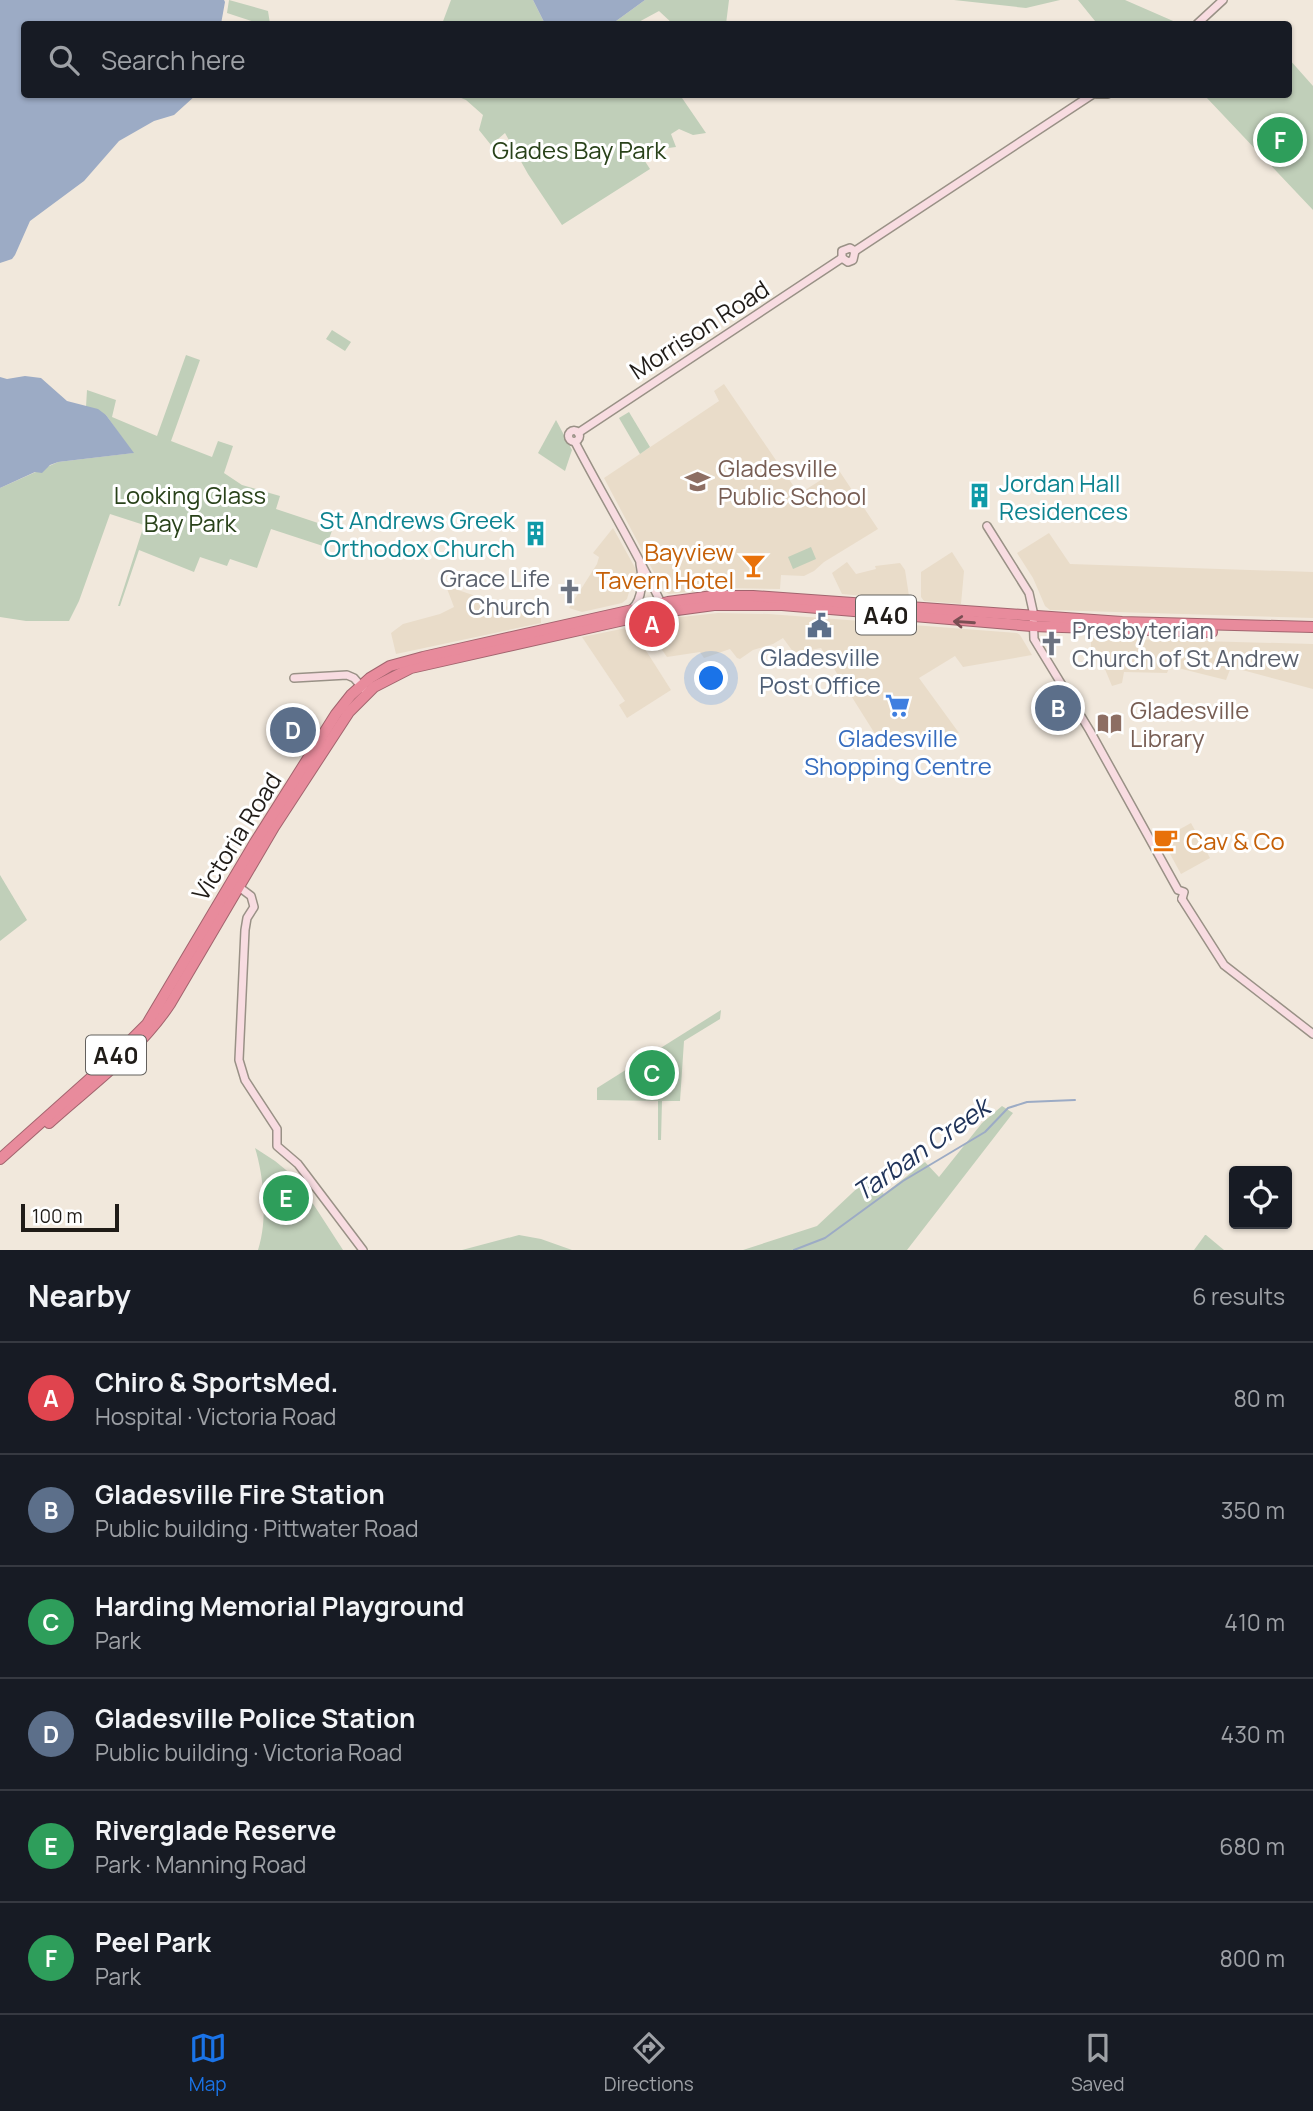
<!DOCTYPE html>
<html lang="en">
<head>
<meta charset="utf-8">
<style>
  :root { --surface:#171b24; --page:#20242c; --text:#f1f3f6; --muted:#9ea1a6; --line:#363941; --accent:#1a73e8 }
  body { margin:0; font-family:Manrope,sans-serif; background:var(--page); color:var(--text) }
  .controls { position:absolute; right:21px; bottom:21px; display:grid; overflow:hidden; border-radius:7px; box-shadow:0 2px 5px #0004 }
  .controls button { width:63px; height:63px; display:grid; place-items:center; padding:0; border:0; border-bottom:2px solid var(--line); background:var(--surface); color:var(--text); font:35px sans-serif }
  .scale { position:absolute; left:21px; bottom:18px; width:98px; box-sizing:border-box; padding-left:7px; border:4px solid #201c18; border-top:0; font-size:19px; line-height:24px; white-space:nowrap; color:#201c18; -webkit-text-stroke:5px #fff; paint-order:stroke }
  .you { position:absolute; left:712px; top:679px; width:24px; height:24px; margin:-18px; border:5px solid #fff; border-radius:50%; background:#1a73e8; box-shadow:0 0 0 10px #1a73e833 }
  .badge { display:grid; place-items:center; width:46px; height:46px; border-radius:50%; background:var(--accent); color:#fff; font-size:23px; font-weight:700 }
  .pin { position:absolute; translate:-50% -50%; border:4px solid #fff; box-shadow:0 2px 7px #0006 }
  .list { margin:0; padding:0; list-style:none }
  h2 { display:flex; justify-content:space-between; align-items:center; height:91px; margin:0; padding:0 28px; font-size:30px }
  h2 small { font-size:23px; font-weight:400; color:var(--muted) }
  .list li { display:grid; grid-template-columns:46px 1fr auto; gap:21px; align-items:center; box-sizing:border-box; height:112px; padding:0 28px; border-top:2px solid var(--line) }
  .list b { display:block; font-size:26px; white-space:nowrap }
  .list p { margin:0; font-size:23px; white-space:nowrap; color:var(--muted) }
  .list em { font-size:23px; font-style:normal; color:var(--muted) }
  .icon { flex:none; width:38px; height:38px; fill:none; stroke:currentColor; stroke-width:2; stroke-linecap:round; stroke-linejoin:round }
  .map { position:relative; flex:none; width:1313px; height:1250px; overflow:hidden }
  .search { position:absolute; background:var(--surface); box-shadow:0 2px 5px #0004; left:21px; right:21px; top:21px; height:77px; display:flex; align-items:center; gap:18px; box-sizing:border-box; padding:0 24px; border-radius:7px; color:var(--muted); font-size:26px }
  .sheet { height:763px; background:var(--surface) }
  nav { display:flex; justify-content:space-around; align-items:center; box-sizing:border-box; height:98px; border-top:2px solid var(--line); background:var(--surface); font-size:19px; color:var(--muted) }
  nav a { display:grid; justify-items:center; gap:4px }
  nav .on { color:var(--accent) }
  .map>svg:first-child { display:block }
  .built { fill:#e9dcc9 }
  .green { fill:#c0cfb9 }
  .water { fill:#9cabc5 }
  .lines { fill:none; stroke-linecap:round; stroke-linejoin:round }
  .stream { stroke:#9cabc5; stroke-width:2 }
  .secondary-casing { stroke:#999186; stroke-width:10 }
  .highway-casing { stroke:#a2646e; stroke-width:12 }
  .secondary { stroke:#f8dce1; stroke-width:7 }
  .highway { stroke:#e88b9c; stroke-width:10 }
  .oneway { stroke:#7a4e53 }
  .labels { text-anchor:middle; dominant-baseline:central; stroke-width:6; stroke-linejoin:round; paint-order:stroke }
  .shield { fill:#fff; stroke:#63605d; stroke-width:2 }
  .shield-label { font-size:23px; font-weight:bold; fill:#201c18 }
  .park-label { font-size:24px; fill:#29421a; stroke:#fff }
  .street-label { font-size:24px; fill:#201c18; stroke:#fff }
  .education-label { font-size:24px; fill:#785e54; stroke:#fff; text-anchor:start }
  .culture-label { font-size:24px; fill:#0d838f; stroke:#fff; text-anchor:start }
  .food-label { font-size:24px; fill:#c56008; stroke:#fff; text-anchor:end }
  .worship-label { font-size:24px; fill:#5b616d; stroke:#fff; text-anchor:end }
  .service-label { font-size:24px; fill:#4e5e75; stroke:#fff }
  .shop-label { font-size:24px; fill:#366cbe; stroke:#fff }
  .water-label { font-size:26px; font-style:italic; fill:#20345a; stroke:#fff }
</style>
</head>
<body>
<div class="map">
<svg width="1313" height="1250" viewBox="0 0 1313 1250">
  <rect width="100%" height="100%" fill="#f1e8dc"/>
  <g class="built">
    <polygon points="724,384 799,494 838,469 878,529 824,562 814,571 804,576 781,575 780,589 725,588 669,594 664,591 660,584 604,478 719,401 714,391"/>
    <polygon points="613,528 639,575 633,578 627,599 622,603 582,612 569,608 597,564 599,557 593,553"/>
    <polygon points="1049,533 1070,564 1313,572 1313,618 1050,610 1045,606 1033,578 1017,553"/>
    <polygon points="952,552 964,571 961,604 924,601 921,597 921,572"/>
    <polygon points="847,562 856,574 876,569 875,566 900,563 905,570 909,596 905,600 842,594 832,573"/>
    <polygon points="446,586 541,618 541,623 396,654 391,633 403,624 440,614 454,607"/>
    <polygon points="718,613 769,614 1017,633 1020,635 1032,655 963,667 955,656 919,678 959,733 877,737 821,648 794,653 783,638 773,644 753,650 740,659 737,658 730,649 704,658 700,652 667,657 644,624 663,619"/>
    <polygon points="631,627 671,690 627,718 619,705 625,701 582,637"/>
    <polygon points="1091,638 1313,644 1313,689 1231,667 1226,680 1170,666 1167,673 1124,672 1122,683 1112,686 1097,650 1091,649"/>
    <polygon points="1191,823 1210,858 1181,874 1163,841 1164,838"/>
  </g>
  <g class="green">
    <polygon points="229,0 268,11 270,24 261,24 227,13"/>
    <polygon points="451,0 533,0 545,24 442,24"/>
    <polygon points="645,0 729,0 726,24 673,24 659,11 635,24 612,24"/>
    <polygon points="954,0 1060,0 1026,8"/>
    <polygon points="1078,0 1125,0 1180,24 1094,24 1095,21"/>
    <polygon points="1289,59 1313,86 1313,210 1206,97 1210,94 1288,94"/>
    <polygon points="454,95 680,95 706,133 693,135 679,129 671,134 676,147 639,152 650,169 562,225 528,174 505,133 491,145 479,130 483,115 466,100"/>
    <polygon points="332,330 351,342 345,351 326,339"/>
    <polygon points="186,355 200,360 171,441 212,457 218,441 233,446 224,473 242,485 280,496 276,509 333,528 326,547 271,529 257,568 230,559 227,566 200,557 194,572 139,550 120,606 118,606 144,525 110,514 79,601 69,621 26,621 0,617 0,488 58,462 133,453 106,415 86,407 87,390 116,400 112,417 157,436"/>
    <polygon points="629,412 650,447 640,454 619,418"/>
    <polygon points="556,420 572,450 565,471 538,453"/>
    <polygon points="811,547 816,559 793,569 788,557"/>
    <polygon points="0,875 27,920 0,941"/>
    <polygon points="721,1010 720,1019 684,1041 680,1101 662,1101 661,1140 658,1140 658,1101 597,1100 597,1088"/>
    <polygon points="1002,1106 1013,1113 907,1250 743,1250 817,1226 868,1178 884,1194 925,1162 939,1177 982,1123"/>
    <path d="M255 1148 275 1161 297 1179 343 1250H258C268 1221 264 1177 255 1148Z"/>
    <polygon points="519,1235 541,1239 572,1250 462,1250"/>
    <polygon points="1205,1235 1206,1235 1224,1250 1194,1250"/>
  </g>
  <g class="water">
    <polygon points="0,0 224,0 225,2 221,24 24,24 24,94 196,95 174,115 154,121 119,141 84,181 30,221 15,255 12,259 0,263"/>
    <polygon points="533,0 645,0 612,24 545,24"/>
    <polygon points="25,376 41,378 67,401 98,409 106,415 134,453 58,462 50,465 42,473 35,472 0,488 0,377 7,379"/>
  </g>
  <g class="lines">
    <polyline class="stream" points="794,1250 825,1238 903,1181 985,1132 1008,1108 1027,1102 1075,1100"/>
    <defs>
      <g id="secondary">
        <polyline points="1197,24 1223,0"/>
        <polyline points="1096,94 1108,94"/>
        <polyline points="855,251 1093,94"/>
        <polyline points="842,258 842,251 850,248 855,251"/>
        <polyline points="842,258 848,262 853,260 855,251"/>
        <circle cx="574" cy="436" r="5.5"/>
        <polyline points="578,433 842,258"/>
        <path d="M575 442C603 496 635 548 661 603L660 608"/>
        <polyline points="987,526 1029,593 1033,611 1034,639 1090,731 1178,890 1184,892 1182,899"/>
        <path d="M632 609C643 599 643 578 640 564"/>
        <polyline points="294,678 347,675 354,678 367,693"/>
        <polyline points="235,884 251,896 254,907 247,918 245,930 239,1060 245,1080 277,1129 277,1146 298,1164 363,1250"/>
        <polyline points="1182,899 1224,965 1313,1034"/>
      </g>
      <g id="highway">
        <path d="M49 1123C91 1085 138 1052 170 1004L274 827 349 712 374 687 411 668 655 613 714 605H782L1032 626 1212 632"/>
        <polyline points="0,1159 112,1059 147,1024 254,844 336,714 351,695 370,678 390,666 423,657 668,602 713,596 753,596 1122,622 1313,627"/>
      </g>
    </defs>
    <use href="#secondary" class="secondary-casing"/>
    <use href="#highway" class="highway-casing"/>
    <use href="#secondary" class="secondary"/>
    <use href="#highway" class="highway"/>
  </g>
  <defs><path id="oneway-shaft" d="M-6 0H5M1.5-3L5.5 0L1.5 3" fill="none" stroke-width="1.6" stroke-linecap="round" stroke-linejoin="round" transform="scale(1.75)"/></defs>
  <use class="oneway" href="#oneway-shaft" transform="translate(964 622) rotate(-176)"/>
  <defs>
    <symbol id="school-bare" viewBox="-9 -9 18 18"><path d="M0-5L7-2L0 1L-7-2ZM-4 1L0 2.5L4 1V4Q0 6-4 4Z" fill="#8d6e63" stroke="#fff" stroke-width="2.5" paint-order="stroke"/></symbol>
    <symbol id="building-bare" viewBox="-9 -9 18 18"><path d="M-4-6H4V6H1V3H-1V6H-4ZM-2.5-4.3h1.7v1.8h-1.7ZM.8-4.3h1.7v1.8H.8ZM-2.5-1h1.7V.8h-1.7ZM.8-1h1.7V.8H.8Z" fill="#0f9aa8" stroke="#fff" stroke-width="2.5" paint-order="stroke"/></symbol>
    <symbol id="bar-bare" viewBox="-9 -9 18 18"><path d="M-6-5H6L.8 .8V4.5H3.5V6h-7V4.5H-.8V.8Z" fill="#e8710a" stroke="#fff" stroke-width="2.5" paint-order="stroke"/></symbol>
    <symbol id="church-bare" viewBox="-9 -9 18 18"><path d="M-1.2-6h2.4v3.5h3.3v2.4h-3.3V6h-2.4V-.1h-3.3v-2.4h3.3Z" fill="#6b7280" stroke="#fff" stroke-width="2.5" paint-order="stroke"/></symbol>
    <symbol id="civic-bare" viewBox="-9 -9 18 18"><path d="M-.6-6.5H3V-4.5H.6V-3L4-1V1h2V6H-6V1h2V-1L-.6-3ZM-1.2 2.5V6h2.4V2.5Z" fill="#5c6f8a" stroke="#fff" stroke-width="2.5" paint-order="stroke"/></symbol>
    <symbol id="supermarket-bare" viewBox="-9 -9 18 18"><path d="M-6-5.5h2.5l.6 2H6L4.5 2H-2.5L-4.4-4H-6ZM-1.5 3.2a1.3 1.3 0 1 0 .1 0ZM3 3.2a1.3 1.3 0 1 0 .1 0Z" fill="#3f7fe0" stroke="#fff" stroke-width="2.5" paint-order="stroke"/></symbol>
    <symbol id="library-bare" viewBox="-9 -9 18 18"><path d="M-6-4Q-3-5.5-.7-3.5V5Q-3 3-6 4ZM6-4Q3-5.5 .7-3.5V5Q3 3 6 4Z" fill="#8d6e63" stroke="#fff" stroke-width="2.5" paint-order="stroke"/></symbol>
    <symbol id="cafe-bare" viewBox="-9 -9 18 18"><path d="M-5.5-4.5H6V0H3Q3 3.5 0 3.5H-2.5Q-5.5 3.5-5.5 0ZM3-3.2v2h1.7v-2ZM-6 4.5H4V6H-6Z" fill="#e8710a" stroke="#fff" stroke-width="2.5" paint-order="stroke"/></symbol>
  </defs>
  <g fill-rule="evenodd">
    <use href="#school-bare" x="680" y="464" width="35" height="35"/>
    <use href="#building-bare" x="962" y="478" width="35" height="35"/>
    <use href="#building-bare" x="518" y="516" width="35" height="35"/>
    <use href="#bar-bare" x="736" y="548" width="35" height="35"/>
    <use href="#church-bare" x="552" y="574" width="35" height="35"/>
    <use href="#civic-bare" x="802" y="608" width="35" height="35"/>
    <use href="#church-bare" x="1034" y="626" width="35" height="35"/>
    <use href="#supermarket-bare" x="880" y="688" width="35" height="35"/>
    <use href="#library-bare" x="1092" y="706" width="35" height="35"/>
    <use href="#cafe-bare" x="1148" y="822" width="35" height="35"/>
  </g>
  <g class="labels">
    <g class="shield">
      <rect x="856" y="595.5" width="60" height="39" rx="5"/>
      <rect x="86" y="1035.5" width="60" height="39" rx="5"/>
    </g>
    <g class="shield-label">
      <text x="886" y="615">A40</text>
      <text x="116" y="1055">A40</text>
    </g>
    <g class="park-label">
      <text x="579" y="149">Glades Bay Park</text>
      <text x="190" y="494">Looking Glass<tspan x="190" dy="28">Bay Park</tspan></text>
    </g>
    <g class="street-label">
      <text transform="translate(699 329) rotate(-33)">Morrison Road</text>
      <text transform="translate(236 836) rotate(-58)">Victoria Road</text>
    </g>
    <g class="education-label">
      <text x="718" y="467">Gladesville<tspan x="718" dy="28">Public School</tspan></text>
      <text x="1130" y="709">Gladesville<tspan x="1130" dy="28">Library</tspan></text>
    </g>
    <g class="culture-label">
      <text x="999" y="482">Jordan Hall<tspan x="999" dy="28">Residences</tspan></text>
      <text x="515" y="519" text-anchor="end">St Andrews Greek<tspan x="515" dy="28">Orthodox Church</tspan></text>
    </g>
    <g class="food-label">
      <text x="734" y="551">Bayview<tspan x="734" dy="28">Tavern Hotel</tspan></text>
      <text x="1186" y="840" text-anchor="start">Cav &amp; Co</text>
    </g>
    <g class="worship-label">
      <text x="550" y="577">Grace Life<tspan x="550" dy="28">Church</tspan></text>
      <text x="1072" y="629" text-anchor="start">Presbyterian<tspan x="1072" dy="28">Church of St Andrew</tspan></text>
    </g>
    <g class="service-label">
      <text x="820" y="656">Gladesville<tspan x="820" dy="28">Post Office</tspan></text>
    </g>
    <g class="shop-label">
      <text x="898" y="737">Gladesville<tspan x="898" dy="28">Shopping Centre</tspan></text>
    </g>
    <g class="water-label">
      <text transform="translate(921 1149) rotate(-35)">Tarban Creek</text>
    </g>
  </g>
</svg>
<div class="controls">
<button><svg class="icon" aria-label="locate" viewBox="0 0 24 24"><circle cx="12" cy="12" r="6"/><path d="M12 2v4M12 18v4M2 12h4M18 12h4"/></svg></button>
</div>
<div class="scale">100 m</div>
<div class="you"></div>
<div class="pin badge" style="left:652px;top:624px;background:#e0444e">A</div>
<div class="pin badge" style="left:1058px;top:708px;background:#5c6f8a">B</div>
<div class="pin badge" style="left:652px;top:1073px;background:#2e9e5b">C</div>
<div class="pin badge" style="left:293px;top:730px;background:#5c6f8a">D</div>
<div class="pin badge" style="left:286px;top:1198px;background:#2e9e5b">E</div>
<div class="pin badge" style="left:1280px;top:140px;background:#2e9e5b">F</div>
<div class="search"><svg class="icon" aria-label="search" viewBox="0 0 24 24"><circle cx="10" cy="10" r="6"/><path d="M15 15l6 6"/></svg>Search here</div>
</div>
<section class="sheet">
<h2>Nearby<small>6 results</small></h2>
<ul class="list">
<li><span class="badge" style="background:#e0444e">A</span><div><b>Chiro &amp; SportsMed.</b><p>Hospital · Victoria Road</p></div><em>80 m</em></li>
<li><span class="badge" style="background:#5c6f8a">B</span><div><b>Gladesville Fire Station</b><p>Public building · Pittwater Road</p></div><em>350 m</em></li>
<li><span class="badge" style="background:#2e9e5b">C</span><div><b>Harding Memorial Playground</b><p>Park</p></div><em>410 m</em></li>
<li><span class="badge" style="background:#5c6f8a">D</span><div><b>Gladesville Police Station</b><p>Public building · Victoria Road</p></div><em>430 m</em></li>
<li><span class="badge" style="background:#2e9e5b">E</span><div><b>Riverglade Reserve</b><p>Park · Manning Road</p></div><em>680 m</em></li>
<li><span class="badge" style="background:#2e9e5b">F</span><div><b>Peel Park</b><p>Park</p></div><em>800 m</em></li>
</ul>
</section>
<nav>
<a class="on"><svg class="icon" aria-label="map" viewBox="0 0 24 24"><path d="M3 6l6-2 6 2 6-2v14l-6 2-6-2-6 2zM9 4v14M15 6v14"/></svg>Map</a>
<a><svg class="icon" aria-label="directions" viewBox="0 0 24 24"><path d="M12 3l9 9-9 9-9-9zM9 14v-3h6M13 9l2 2-2 2"/></svg>Directions</a>
<a><svg class="icon" aria-label="saved" viewBox="0 0 24 24"><path d="M7 4h10v16l-5-4-5 4z"/></svg>Saved</a>
</nav>
</body>
</html>
